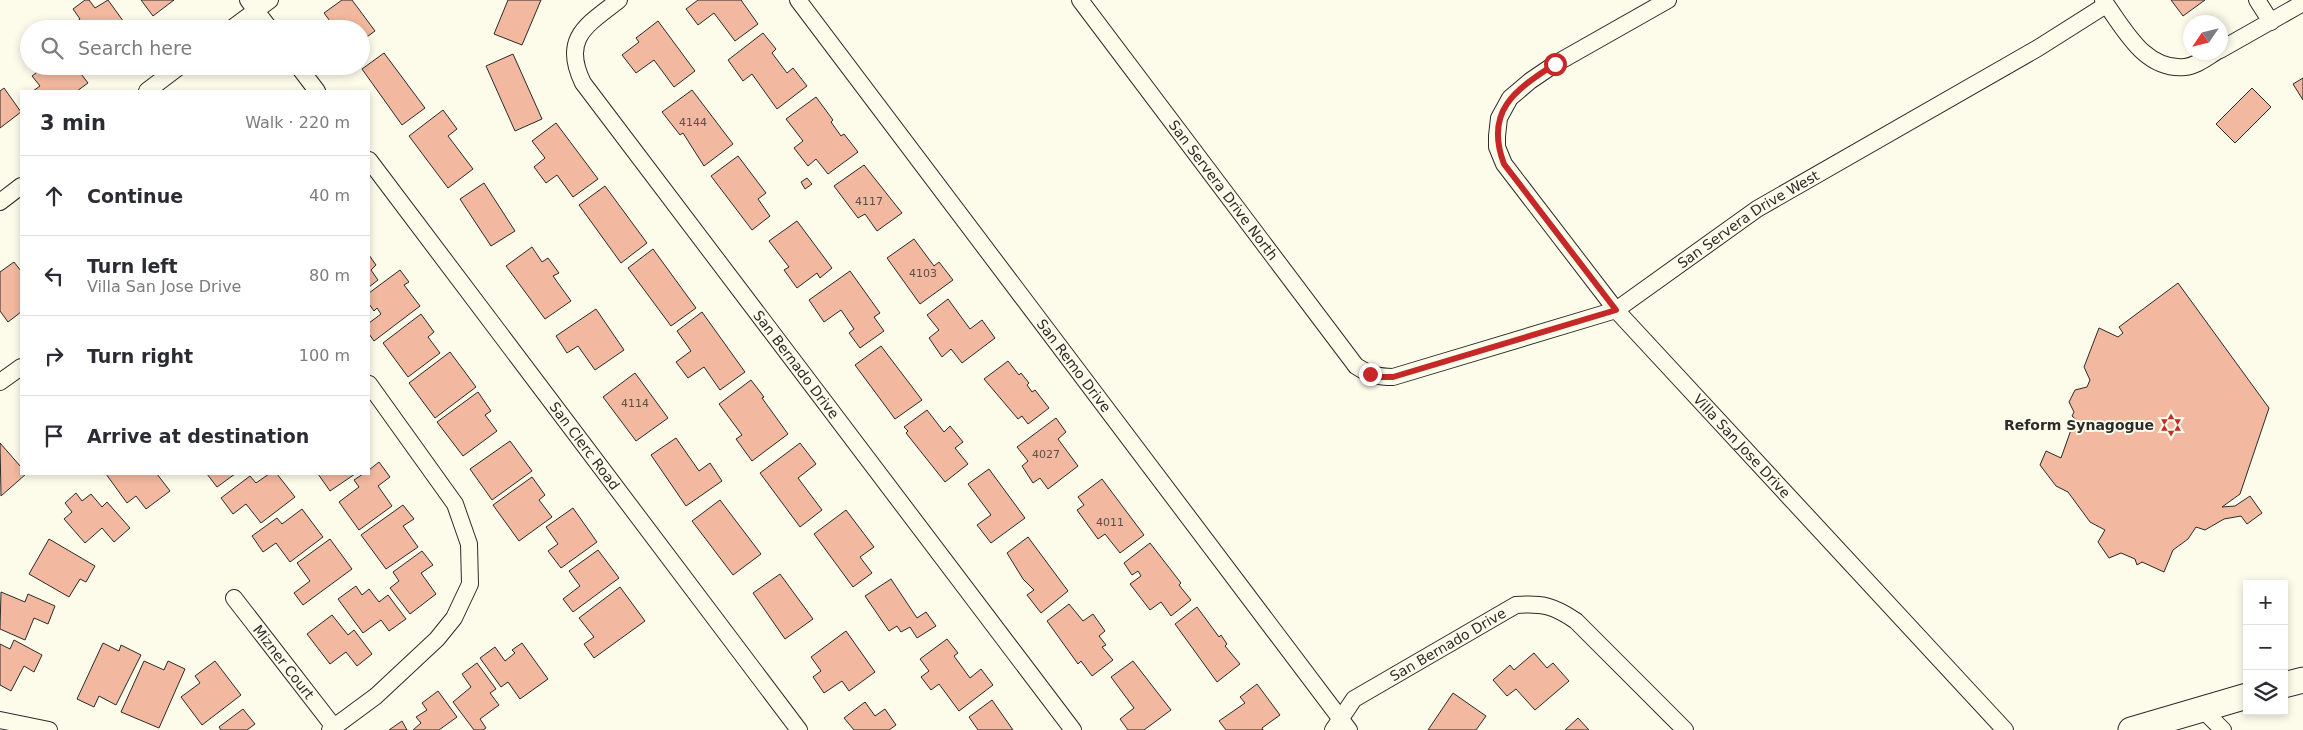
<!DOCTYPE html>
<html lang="en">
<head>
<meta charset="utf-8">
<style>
  :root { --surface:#fff; --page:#f7f7f7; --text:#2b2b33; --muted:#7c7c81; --line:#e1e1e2 }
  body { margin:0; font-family:"DejaVu Sans",sans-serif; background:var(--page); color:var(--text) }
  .controls { position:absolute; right:15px; bottom:15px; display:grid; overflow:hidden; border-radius:0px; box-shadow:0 2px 8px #0003 }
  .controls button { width:45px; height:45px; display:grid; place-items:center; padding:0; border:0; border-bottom:1px solid var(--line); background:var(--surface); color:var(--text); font:25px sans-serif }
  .compass { position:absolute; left:2183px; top:15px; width:45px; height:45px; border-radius:50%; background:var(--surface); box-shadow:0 2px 8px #0003; rotate:235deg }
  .stop { position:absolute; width:15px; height:15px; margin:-11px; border:4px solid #c62828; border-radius:50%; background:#fff }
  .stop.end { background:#c62828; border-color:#fff; box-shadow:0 1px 5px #0008 }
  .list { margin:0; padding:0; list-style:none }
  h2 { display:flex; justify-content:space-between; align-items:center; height:65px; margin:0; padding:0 20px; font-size:21px }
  h2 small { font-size:16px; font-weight:400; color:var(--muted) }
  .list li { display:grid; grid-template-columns:32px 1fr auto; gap:15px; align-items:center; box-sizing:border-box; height:80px; padding:0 20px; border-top:1px solid var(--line) }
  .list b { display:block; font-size:19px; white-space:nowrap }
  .list p { margin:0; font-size:16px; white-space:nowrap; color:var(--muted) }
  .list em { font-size:16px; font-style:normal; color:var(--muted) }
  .icon { flex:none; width:28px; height:28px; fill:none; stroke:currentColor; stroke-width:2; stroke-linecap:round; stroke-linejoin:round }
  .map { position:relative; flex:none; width:2303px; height:730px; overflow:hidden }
  .search { position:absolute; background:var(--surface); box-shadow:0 2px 8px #0003; left:20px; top:20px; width:350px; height:55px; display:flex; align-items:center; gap:12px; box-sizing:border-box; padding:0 18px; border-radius:28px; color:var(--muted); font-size:19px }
  .panel { position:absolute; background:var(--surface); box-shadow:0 2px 8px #0003; left:20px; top:90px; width:350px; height:385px; border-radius:0px }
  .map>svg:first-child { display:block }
  .building { fill:#f2b8a0; stroke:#2b2b2b }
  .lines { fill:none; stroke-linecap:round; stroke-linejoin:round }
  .street-casing { stroke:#2b2b2b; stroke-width:18 }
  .primary-casing { stroke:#2b2b2b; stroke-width:27 }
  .street { stroke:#fdfbea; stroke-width:16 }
  .primary { stroke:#fdfbea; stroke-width:25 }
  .route { stroke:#c62828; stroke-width:6 }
  .labels { text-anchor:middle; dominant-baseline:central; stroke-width:4; stroke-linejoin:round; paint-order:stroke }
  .number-label { font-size:11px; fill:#5d4e48 }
  .street-label { font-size:14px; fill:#2b2b2b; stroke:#fdfbea }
  .poi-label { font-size:14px; font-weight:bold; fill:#2b2b2b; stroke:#fdfbea; text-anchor:end }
</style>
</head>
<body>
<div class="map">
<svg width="2303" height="730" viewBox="0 0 2303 730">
  <rect width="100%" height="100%" fill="#fdfbea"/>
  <g class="building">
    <polygon points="85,0 89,0 95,8 108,0 129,29 68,29 80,19 73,9"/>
    <polygon points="141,0 174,0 153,16"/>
    <polygon points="342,0 352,0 375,31 361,41 361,29 336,29 324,13"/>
    <polygon points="508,0 541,0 522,45 494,34"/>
    <polygon points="698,0 741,0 758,24 735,41 714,13 698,25 686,9"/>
    <polygon points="2171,0 2205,0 2183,16"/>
    <polygon points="658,21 695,71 674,87 654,60 636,73 622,55 639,42 636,38"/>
    <polygon points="763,33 776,49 772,53 787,73 793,68 807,86 777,109 752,74 743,81 728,60"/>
    <polygon points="384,53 425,108 402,125 362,69"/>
    <polygon points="513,54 542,119 515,131 486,66"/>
    <polygon points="45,66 75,66 88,83 77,91 33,91 40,86 32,76"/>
    <polygon points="2303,78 2303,100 2293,84"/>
    <polygon points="4,88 21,112 0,128 0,91"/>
    <polygon points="2252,88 2271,107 2235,143 2216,124"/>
    <polygon points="692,90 733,144 704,166 683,133 680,135 662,112"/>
    <polygon points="816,97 833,120 831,122 841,136 844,134 858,152 828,174 816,159 808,166 794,148 803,141 786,119"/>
    <polygon points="443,110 457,129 448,136 473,169 448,188 409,136"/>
    <polygon points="556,123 598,179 573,197 557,175 546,183 534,167 545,158 532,141"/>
    <polygon points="738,156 766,193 758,199 770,216 752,230 711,176"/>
    <polygon points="864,165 902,213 877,231 865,214 858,218 834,186"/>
    <polygon points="807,178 812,184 805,189 801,182"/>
    <polygon points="484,183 515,231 491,246 460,199"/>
    <polygon points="605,186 647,243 621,263 579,205"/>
    <polygon points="797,221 832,268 820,278 817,273 797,288 784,270 789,267 769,241"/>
    <polygon points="914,239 934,266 939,262 953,280 920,304 887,258"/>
    <polygon points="532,247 542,262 548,258 559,273 553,276 571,301 545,319 506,266"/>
    <polygon points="653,249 696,308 671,326 628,268"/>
    <polygon points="369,255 376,265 371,270 378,280 369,287"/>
    <polygon points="14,262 21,271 21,312 8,322 0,311 0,272"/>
    <polygon points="400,270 409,282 404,285 420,306 374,341 369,334 369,323 381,314 377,308 374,311 369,304 369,293"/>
    <polygon points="850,271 880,313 874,317 884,331 860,348 849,333 854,329 841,310 824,322 809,300"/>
    <polygon points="2178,283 2269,408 2240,494 2222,507 2235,506 2250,496 2262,513 2247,524 2241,516 2224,519 2205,530 2196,527 2188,539 2173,550 2164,572 2142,562 2137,565 2135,559 2121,553 2109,558 2098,542 2105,530 2090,522 2068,492 2056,486 2040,465 2046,451 2061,458 2072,427 2076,429 2080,423 2072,416 2074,412 2069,402 2075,390 2087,387 2090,380 2084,367 2099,328 2118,337 2123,333 2119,327"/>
    <polygon points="948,299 970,329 982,320 995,338 962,363 951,349 942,357 929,338 939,330 927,315"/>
    <polygon points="596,309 624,350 595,370 578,346 567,353 556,336"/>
    <polygon points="702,312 745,372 720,390 704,367 688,378 676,362 691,351 677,331"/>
    <polygon points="421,314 434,332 428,337 440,353 408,377 383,343"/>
    <polygon points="881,346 922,400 895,419 855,365"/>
    <polygon points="450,352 476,387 435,418 409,383"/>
    <polygon points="1008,361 1019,375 1021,373 1029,383 1027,385 1032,392 1035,390 1049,408 1028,424 1022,416 1018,419 984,379"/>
    <polygon points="635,373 668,418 636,441 603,397"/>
    <polygon points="751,380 764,397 762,398 788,434 752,461 736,439 742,435 719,404"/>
    <polygon points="478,392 491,411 485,415 497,431 463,456 437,422"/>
    <polygon points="927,410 944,432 950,426 963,442 955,448 968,464 945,482 906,433 908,431 904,427"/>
    <polygon points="1056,418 1066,432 1058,439 1078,466 1048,489 1040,478 1033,483 1022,466 1028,461 1017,447"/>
    <polygon points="676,438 699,471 710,463 722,481 686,506 651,455"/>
    <polygon points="510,441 532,471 492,500 470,469"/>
    <polygon points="0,443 21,467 21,474 26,474 1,496"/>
    <polygon points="800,443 816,464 798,478 822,510 800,527 760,473"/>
    <polygon points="379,462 390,477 378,486 392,506 359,530 339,502 359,487 354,480 363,474 369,474 369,470"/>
    <polygon points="989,469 1025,518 991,543 977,525 991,515 968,484"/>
    <polygon points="106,474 157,474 170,491 146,509 136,496 127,503"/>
    <polygon points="207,474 235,474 217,487"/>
    <polygon points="269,474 277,474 295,497 261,523 246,504 233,514 221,498 250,476 256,483"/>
    <polygon points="318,474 355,474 330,491"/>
    <polygon points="532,477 545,495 539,500 552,517 519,541 493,505"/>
    <polygon points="1102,479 1144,535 1120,553 1105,534 1098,539 1077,510 1084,505 1078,497"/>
    <polygon points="76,493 82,501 91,494 102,507 107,502 130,528 114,542 102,528 85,543 64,519 72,512 65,503"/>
    <polygon points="720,500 761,554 733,575 692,521"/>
    <polygon points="403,505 414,519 403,526 418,547 386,569 361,535"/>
    <polygon points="573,508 597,542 561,568 548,551 558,544 546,527"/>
    <polygon points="302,509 323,537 290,562 276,543 263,552 252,536 277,518 282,524"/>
    <polygon points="846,510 874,547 860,557 872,573 853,587 814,534"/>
    <polygon points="1028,537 1068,591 1041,613 1027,595 1034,590 1023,579 1007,553"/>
    <polygon points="49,539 95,566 86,582 80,579 69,597 29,574"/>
    <polygon points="330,539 352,569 303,605 294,593 310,581 297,563"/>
    <polygon points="1150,543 1181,583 1179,585 1191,600 1171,616 1161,602 1150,610 1130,584 1141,576 1138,571 1132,575 1124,563"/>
    <polygon points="598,550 619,578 573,612 563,599 580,586 569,571"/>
    <polygon points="422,551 433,565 421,573 436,594 410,614 390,588 399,581 393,572"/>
    <polygon points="780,574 813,619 785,639 753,593"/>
    <polygon points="891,579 917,618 926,612 936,626 917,638 910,627 901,632 897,626 889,631 865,596"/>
    <polygon points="356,586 362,595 369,589 379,602 388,595 406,619 389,631 381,620 363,633 338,599"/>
    <polygon points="620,587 645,621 594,658 584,644 594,637 579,618"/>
    <polygon points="1,592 25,602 28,594 55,606 48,624 34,618 25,640 0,629"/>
    <polygon points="1069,604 1083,621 1093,614 1105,631 1099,636 1106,645 1102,647 1113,660 1092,676 1081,661 1078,664 1047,621"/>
    <polygon points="1197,607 1219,637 1221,635 1227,644 1225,646 1240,664 1217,682 1175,624"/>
    <polygon points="332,615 348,635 354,630 372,654 357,666 346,652 330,664 307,634"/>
    <polygon points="846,631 875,672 849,691 842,681 824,693 813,677 821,671 811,657"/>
    <polygon points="947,639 958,653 954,656 970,678 981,669 993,685 959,711 939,684 931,690 921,677 929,671 920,659"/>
    <polygon points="14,640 42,655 34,672 24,666 11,691 0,685 0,644 10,649"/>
    <polygon points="103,643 119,651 121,645 141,655 116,705 99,696 94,707 77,699"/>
    <polygon points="522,643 548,679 520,699 508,682 501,687 480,658 495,647 505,661 515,653 512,650"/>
    <polygon points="1534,653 1547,668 1553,663 1569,681 1535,710 1516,689 1507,696 1493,680 1510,665 1514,670"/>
    <polygon points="144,661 164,670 168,661 185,669 159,728 121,712"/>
    <polygon points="215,661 241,695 202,725 181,697 200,683 195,676"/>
    <polygon points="1133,661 1171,710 1144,730 1128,730 1120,719 1134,708 1111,677"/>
    <polygon points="477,663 496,689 490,693 499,705 480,719 486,728 483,730 474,730 453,702 471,687 462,674"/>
    <polygon points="1257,684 1280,715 1262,728 1263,730 1226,730 1219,721 1245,703 1240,697"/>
    <polygon points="438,691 457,717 439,730 413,730 421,723 416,717 427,710 422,703"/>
    <polygon points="1453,693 1486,716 1476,730 1428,730"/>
    <polygon points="992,700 1013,730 978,730 969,717"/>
    <polygon points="865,702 875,716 885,709 896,725 889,730 854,730 844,718"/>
    <polygon points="243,709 255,724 247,730 221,730 219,727"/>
    <polygon points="1578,718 1589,730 1565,730"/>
    <polygon points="402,721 407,730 389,730"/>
  </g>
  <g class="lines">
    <defs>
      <g id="street">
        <polyline points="248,0 270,29"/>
        <path id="s1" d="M619 0C587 25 561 38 583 83L1073 730"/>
        <path id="s2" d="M798 0 1349 730"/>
        <path id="s3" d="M1080 0 1356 366C1368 374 1378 377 1393 377L1616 310 1757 209 2038 48 2106 5"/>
        <path id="s4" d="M1668 0 1555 64 1530 81 1510 98 1499 118 1497 136V147L1504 164 1616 310 2005 730"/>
        <path d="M2103 0C2124 28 2144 71 2185 67 2196 66 2206 58 2216 52"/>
        <polyline points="2257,0 2271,22"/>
        <polyline points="231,29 270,0"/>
        <polyline points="2220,50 2303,3"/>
        <polyline points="298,66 317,91"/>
        <polyline points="147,91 180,66"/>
        <path id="s5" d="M369 160 799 730"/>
        <polyline points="0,202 21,186"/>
        <polyline points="0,382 21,367"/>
        <path id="s6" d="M234 598 334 727"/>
        <polyline points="2202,709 2223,730"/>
        <polyline points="0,720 49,730"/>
        <polyline points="330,730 376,696 437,639 454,618 470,584 469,544 455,504 369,384"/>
        <path id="s7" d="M1333 730 1354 699 1516 605C1543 603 1554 606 1576 621L1685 730"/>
      </g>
      <g id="primary">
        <polyline points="2284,685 2303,680"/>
        <polyline points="2131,730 2247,696"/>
      </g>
    </defs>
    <use href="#street" class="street-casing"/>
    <use href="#primary" class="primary-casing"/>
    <use href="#street" class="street"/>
    <use href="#primary" class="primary"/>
  </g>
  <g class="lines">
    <path class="route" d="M1370 374 1382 377H1393L1616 310 1504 164C1484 111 1515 90 1555 64"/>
  </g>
  <defs>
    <symbol id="synagogue-bare" viewBox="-9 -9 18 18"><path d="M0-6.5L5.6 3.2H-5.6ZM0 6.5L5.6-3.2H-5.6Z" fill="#c62828" stroke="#fdfbea" stroke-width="2.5" paint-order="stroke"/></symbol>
  </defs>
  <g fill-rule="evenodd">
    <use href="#synagogue-bare" x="2155" y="409" width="32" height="32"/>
  </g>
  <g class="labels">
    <g class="number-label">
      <text x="693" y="122">4144</text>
      <text x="869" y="201">4117</text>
      <text x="923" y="273">4103</text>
      <text x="635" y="403">4114</text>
      <text x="1046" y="454">4027</text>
      <text x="1110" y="522">4011</text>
    </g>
    <g class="street-label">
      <text stroke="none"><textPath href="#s3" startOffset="238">San Servera Drive North</textPath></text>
      <text stroke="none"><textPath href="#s3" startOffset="891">San Servera Drive West</textPath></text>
      <text stroke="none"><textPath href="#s1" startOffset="456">San Bernado Drive</textPath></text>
      <text stroke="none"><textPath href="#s2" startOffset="458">San Remo Drive</textPath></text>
      <text stroke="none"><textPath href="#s5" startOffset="358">San Clerc Road</textPath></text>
      <text stroke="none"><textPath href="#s4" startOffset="626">Villa San Jose Drive</textPath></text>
      <text stroke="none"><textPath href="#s7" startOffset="146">San Bernado Drive</textPath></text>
      <text stroke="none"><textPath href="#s6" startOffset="81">Mizner Court</textPath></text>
    </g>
    <g class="poi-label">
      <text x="2154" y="425">Reform Synagogue</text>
    </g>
  </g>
</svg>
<div class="controls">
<button>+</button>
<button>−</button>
<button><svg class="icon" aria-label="layers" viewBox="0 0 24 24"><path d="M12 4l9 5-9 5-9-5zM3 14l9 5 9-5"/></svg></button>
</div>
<svg class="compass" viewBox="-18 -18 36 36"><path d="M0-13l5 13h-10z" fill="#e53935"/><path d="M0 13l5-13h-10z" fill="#7c7c81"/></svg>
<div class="stop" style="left:1555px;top:64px"></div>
<div class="stop end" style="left:1370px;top:374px"></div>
<div class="search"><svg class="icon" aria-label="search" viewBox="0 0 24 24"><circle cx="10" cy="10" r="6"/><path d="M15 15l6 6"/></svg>Search here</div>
<section class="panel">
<h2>3 min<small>Walk · 220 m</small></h2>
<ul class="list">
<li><svg class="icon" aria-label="ahead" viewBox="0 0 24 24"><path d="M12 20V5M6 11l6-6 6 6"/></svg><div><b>Continue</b></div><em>40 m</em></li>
<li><svg class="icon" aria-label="left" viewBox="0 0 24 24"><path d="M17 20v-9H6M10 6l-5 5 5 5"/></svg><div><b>Turn left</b><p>Villa San Jose Drive</p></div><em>80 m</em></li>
<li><svg class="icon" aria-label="right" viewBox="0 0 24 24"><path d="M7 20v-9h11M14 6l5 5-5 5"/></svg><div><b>Turn right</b></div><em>100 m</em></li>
<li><svg class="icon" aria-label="arrive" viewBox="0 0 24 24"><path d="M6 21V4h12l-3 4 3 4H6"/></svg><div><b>Arrive at destination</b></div></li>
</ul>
</section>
</div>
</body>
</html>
